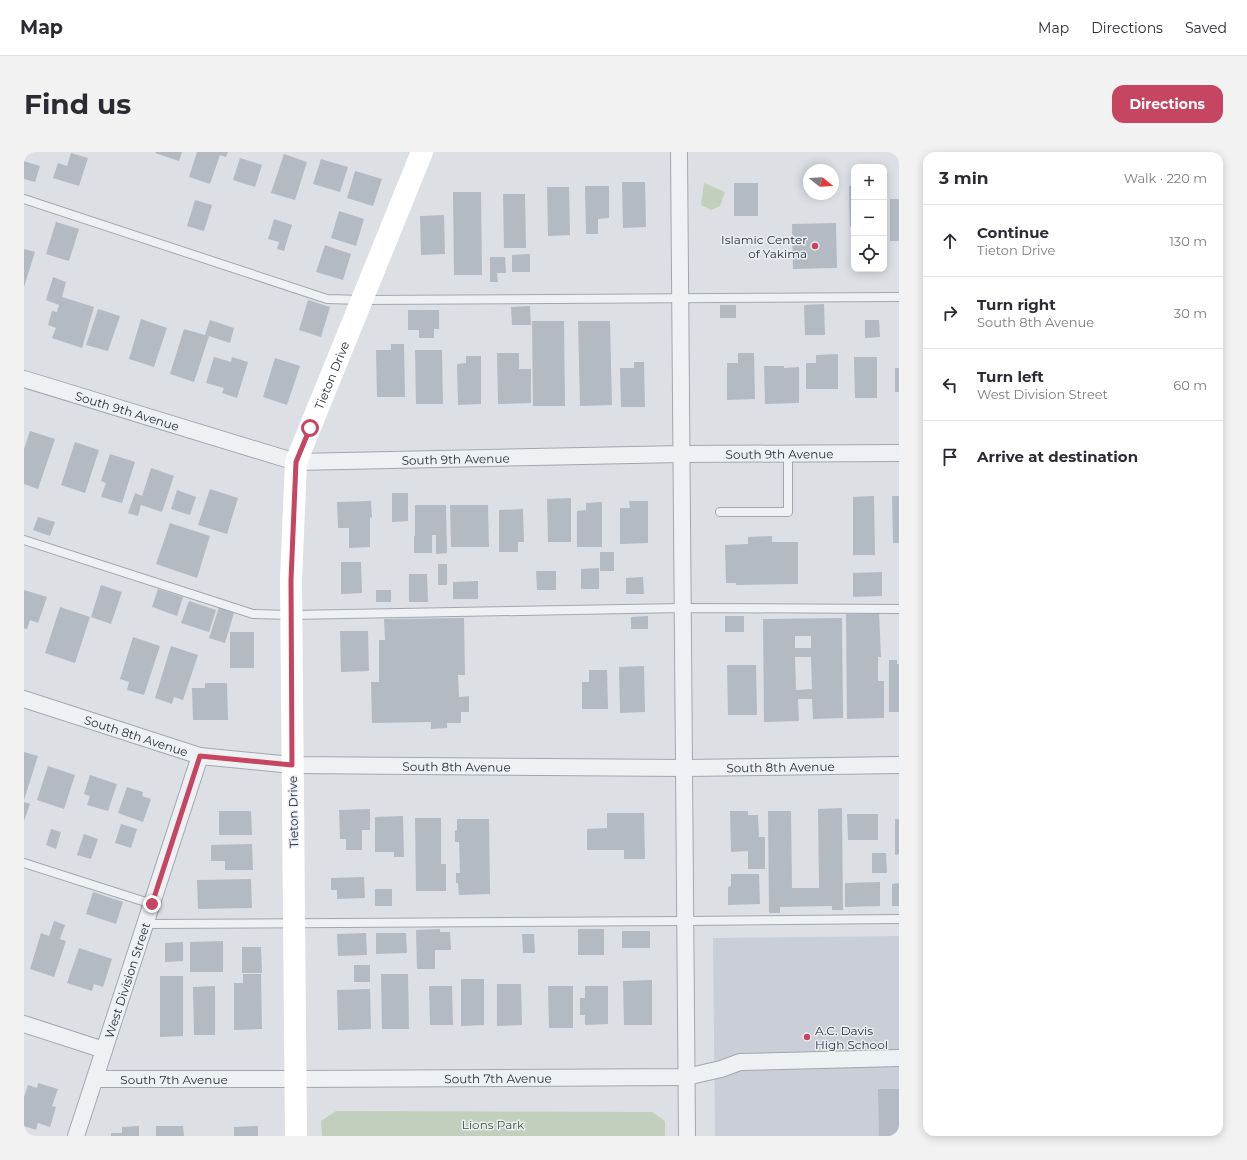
<!DOCTYPE html>
<html lang="en">
<head>
<meta charset="utf-8">
<style>
  :root { --surface:#fff; --page:#f2f2f3; --text:#2b2b33; --muted:#7c7c81; --line:#e1e1e2; --accent:#c64561 }
  body { margin:0; font-family:Montserrat,sans-serif; background:var(--page); color:var(--text) }
  .controls { position:absolute; right:12px; top:12px; display:grid; overflow:hidden; border-radius:8px; box-shadow:0 2px 10px #0003 }
  .controls button { width:36px; height:36px; display:grid; place-items:center; padding:0; border:0; border-bottom:1px solid var(--line); background:var(--surface); color:var(--text); font:20px sans-serif }
  .compass { position:absolute; left:779px; top:12px; width:36px; height:36px; border-radius:50%; background:var(--surface); box-shadow:0 2px 10px #0003; rotate:108deg }
  .stop { position:absolute; width:12px; height:12px; margin:-9px; border:3px solid #c64561; border-radius:50%; background:#fff }
  .stop.end { background:#c64561; border-color:#fff; box-shadow:0 1px 4px #0008 }
  .list { margin:0; padding:0; list-style:none }
  h2 { display:flex; justify-content:space-between; align-items:center; height:52px; margin:0; padding:0 16px; font-size:17px }
  h2 small { font-size:13px; font-weight:400; color:var(--muted) }
  .list li { display:grid; grid-template-columns:26px 1fr auto; gap:12px; align-items:center; box-sizing:border-box; height:72px; padding:0 16px; border-top:1px solid var(--line) }
  .list b { display:block; font-size:15px; white-space:nowrap }
  .list p { margin:0; font-size:13px; white-space:nowrap; color:var(--muted) }
  .list em { font-size:13px; font-style:normal; color:var(--muted) }
  .icon { flex:none; width:22px; height:22px; fill:none; stroke:currentColor; stroke-width:2; stroke-linecap:round; stroke-linejoin:round }
  .map { position:relative; flex:none; width:875px; height:984px; overflow:hidden; border-radius:12px }
  header { display:flex; align-items:center; gap:24px; box-sizing:border-box; height:56px; padding:0 20px; background:var(--surface); border-bottom:1px solid var(--line) }
  header strong { font-size:19px }
  nav { display:flex; gap:22px; margin-inline-start:auto; font-size:14px }
  .intro { display:flex; align-items:center; justify-content:space-between; box-sizing:border-box; height:96px; padding:0 24px }
  h1 { margin:0; font-size:28px }
  .button { padding:10px 18px; border-radius:12px; background:var(--accent); color:#fff; font-size:14px; font-weight:700 }
  main { display:flex; gap:24px; padding:0 24px }
  aside { flex:1; background:var(--surface); border-radius:12px; box-shadow:0 2px 10px #0003 }
  .map>svg:first-child { display:block }
  .built { fill:#cacfd7 }
  .green { fill:#c3cfbd }
  .building { fill:#b3bac2; fill-rule:evenodd }
  .lines { fill:none; stroke-linecap:round; stroke-linejoin:round }
  .lane-casing { stroke:#a2a7af; stroke-width:10 }
  .street-casing { stroke:#a2a7af; stroke-width:18 }
  .lane { stroke:#eef1f4; stroke-width:8 }
  .street { stroke:#eef1f4; stroke-width:16 }
  .secondary { stroke:#fff; stroke-width:22 }
  .route { stroke:#c64561; stroke-width:5 }
  .poi-dot { fill:#c64561; stroke:#ebeff3; stroke-width:1.5 }
  .labels { text-anchor:middle; dominant-baseline:central; stroke-width:3; stroke-linejoin:round; paint-order:stroke }
  .poi-label { font-size:12px; fill:#272f3b; stroke:#ebeff3; text-anchor:end }
  .street-label { font-size:12px; fill:#272f3b; stroke:#ebeff3 }
  .park-label { font-size:12px; fill:#3d5535; stroke:#ebeff3 }
</style>
</head>
<body>
<header>
<strong>Map</strong>
<nav><a>Map</a><a>Directions</a><a>Saved</a></nav>
</header>
<div class="intro"><h1>Find us</h1><a class="button">Directions</a></div>
<main>
<div class="map">
<svg width="875" height="984" viewBox="0 0 875 984">
  <rect width="100%" height="100%" fill="#dce0e5"/>
  <polygon class="built" points="875,784 875,984 691,984 689,786"/>
  <g class="green">
    <polygon points="680,31 701,40 696,54 687,58 677,53"/>
    <polygon points="312,959 628,960 641,969 641,984 298,984 297,969"/>
  </g>
  <g class="building">
    <polygon points="132,0 158,0 155,9 131,1"/>
    <polygon points="173,0 204,0 202,5 196,3 186,32 165,25"/>
    <polygon points="47,1 64,6 55,34 29,26 34,11 43,14"/>
    <polygon points="260,2 283,10 271,48 247,41"/>
    <polygon points="216,6 238,13 231,35 209,28"/>
    <polygon points="297,7 324,15 316,40 289,32"/>
    <polygon points="0,9 16,14 11,30 0,27"/>
    <polygon points="331,19 358,27 349,54 323,46"/>
    <polygon points="598,30 621,30 622,75 599,76"/>
    <rect x="710" y="31" width="24" height="33"/>
    <polygon points="561,34 585,34 585,66 574,67 574,82 562,82"/>
    <polygon points="825,34 830,34 830,73 826,74"/>
    <polygon points="523,35 545,35 546,83 524,84"/>
    <polygon points="429,40 457,40 458,123 430,123"/>
    <polygon points="479,42 501,42 502,96 480,96"/>
    <rect x="866" y="47" width="9" height="42"/>
    <polygon points="171,48 188,53 180,79 163,74"/>
    <polygon points="315,59 340,67 332,94 307,86"/>
    <polygon points="420,63 421,102 397,103 396,64"/>
    <polygon points="250,67 268,73 260,99 253,97 255,90 244,87"/>
    <polygon points="32,70 55,77 45,109 22,102"/>
    <polygon points="812,71 813,116 769,117 768,72"/>
    <polygon points="301,93 327,102 319,128 292,120"/>
    <polygon points="0,97 11,100 0,135"/>
    <polygon points="506,102 506,120 488,120 488,103"/>
    <polygon points="466,105 481,105 482,121 473,121 474,130 466,130"/>
    <polygon points="29,125 42,130 38,145 70,155 58,196 28,186 32,176 24,173 28,159 33,160 35,153 22,148"/>
    <polygon points="284,148 306,155 297,185 275,178"/>
    <polygon points="800,152 801,183 781,183 780,153"/>
    <rect x="696" y="153" width="16" height="13"/>
    <polygon points="506,154 507,173 488,173 487,155"/>
    <polygon points="74,157 96,164 84,199 62,193"/>
    <polygon points="384,158 415,158 415,177 410,177 410,186 395,186 395,178 384,178"/>
    <polygon points="117,167 143,176 130,215 105,207"/>
    <polygon points="186,168 210,176 206,191 185,184 170,230 146,222 160,177 181,183"/>
    <polygon points="841,168 855,168 856,185 841,186"/>
    <polygon points="508,169 540,169 541,254 509,254"/>
    <polygon points="554,169 586,169 588,253 556,254"/>
    <polygon points="367,192 380,192 381,245 353,245 352,198 367,198"/>
    <polygon points="391,198 418,198 419,252 392,252"/>
    <polygon points="473,201 495,201 495,217 507,217 507,251 474,252"/>
    <polygon points="714,201 730,201 731,247 703,248 703,211 714,211"/>
    <polygon points="814,202 814,237 782,237 782,211 792,211 792,203"/>
    <polygon points="442,204 457,204 457,252 434,253 433,212 442,211"/>
    <polygon points="190,205 207,210 208,205 224,210 213,246 198,241 200,236 182,231"/>
    <polygon points="830,205 853,205 853,246 831,246"/>
    <polygon points="251,206 276,214 263,253 239,245"/>
    <polygon points="610,210 620,210 621,255 597,255 596,216 610,216"/>
    <polygon points="740,214 760,214 760,216 775,215 775,251 741,252"/>
    <rect x="871" y="216" width="4" height="24"/>
    <polygon points="6,279 31,287 14,337 0,332 0,297"/>
    <polygon points="51,290 75,298 61,341 37,333"/>
    <polygon points="86,302 111,310 98,351 77,345 82,331 77,329"/>
    <polygon points="127,316 150,324 138,360 117,353 114,364 104,361 111,341 118,344"/>
    <polygon points="186,337 214,346 203,382 174,373"/>
    <polygon points="153,338 172,345 166,363 147,357"/>
    <polygon points="368,341 384,341 384,369 368,370"/>
    <polygon points="850,344 851,403 829,403 829,345"/>
    <polygon points="868,344 875,344 875,391 869,391"/>
    <polygon points="547,346 547,390 524,390 523,347"/>
    <polygon points="347,349 348,366 346,365 346,395 325,396 325,376 314,376 313,350"/>
    <polygon points="605,349 624,349 624,391 596,392 596,356 606,356"/>
    <polygon points="578,350 578,395 553,395 553,359 562,358 562,351"/>
    <polygon points="391,353 422,353 423,401 412,402 412,383 408,383 408,401 390,401 390,384 391,384"/>
    <polygon points="426,353 464,353 465,395 427,395"/>
    <polygon points="499,357 500,390 494,390 494,400 475,400 475,358"/>
    <polygon points="14,365 31,370 26,384 9,378"/>
    <polygon points="146,371 186,384 173,426 132,412"/>
    <polygon points="748,384 748,390 774,390 774,432 712,433 712,431 702,431 701,393 724,392 724,385"/>
    <rect x="576" y="400" width="14" height="19"/>
    <polygon points="317,410 337,410 338,441 317,442"/>
    <rect x="414" y="412" width="9" height="21"/>
    <polygon points="575,416 575,437 557,437 557,417"/>
    <polygon points="512,419 532,419 532,438 513,438"/>
    <polygon points="858,420 858,444 829,445 829,421"/>
    <polygon points="385,422 403,422 404,450 385,450"/>
    <polygon points="619,425 620,442 602,442 602,426"/>
    <polygon points="454,429 454,447 429,447 429,430"/>
    <polygon points="77,433 98,440 87,472 67,465"/>
    <polygon points="134,437 159,445 153,464 128,455"/>
    <polygon points="0,438 23,445 14,471 6,468 3,477 0,476"/>
    <rect x="352" y="438" width="15" height="12"/>
    <polygon points="165,449 192,458 185,480 157,471"/>
    <polygon points="36,455 66,465 51,511 21,501"/>
    <polygon points="195,455 210,461 201,491 185,486"/>
    <polygon points="855,461 857,505 854,505 854,529 860,529 860,566 823,567 822,462"/>
    <polygon points="624,464 624,477 607,477 607,465"/>
    <rect x="701" y="464" width="19" height="16"/>
    <polygon points="440,466 441,523 434,523 435,545 445,544 445,560 437,560 437,571 423,571 423,576 407,577 407,570 348,571 347,530 355,530 355,488 361,488 360,467"/>
    <path d="M818 466 819 566 789 567 788 547H774L775 569 740 570 739 467ZM771 484H787V496H771ZM771 505H787L788 537 772 538Z"/>
    <polygon points="316,479 344,479 345,519 317,520"/>
    <rect x="206" y="480" width="24" height="36"/>
    <polygon points="109,485 136,494 120,543 103,538 105,530 96,527"/>
    <polygon points="147,494 174,503 159,548 150,545 148,552 131,546"/>
    <polygon points="865,508 873,508 873,512 875,512 875,560 865,560"/>
    <polygon points="703,513 732,513 733,563 704,563"/>
    <polygon points="620,514 621,560 596,561 595,515"/>
    <polygon points="565,518 583,518 584,557 558,557 558,530 565,530"/>
    <polygon points="181,531 203,531 204,568 169,568 168,536 181,536"/>
    <polygon points="0,600 14,604 0,648"/>
    <polygon points="24,614 51,623 40,657 13,648"/>
    <polygon points="66,623 93,632 84,659 63,653 66,644 60,642"/>
    <polygon points="103,635 119,640 118,644 127,647 119,670 94,661"/>
    <polygon points="0,650 6,652 0,669"/>
    <polygon points="818,656 819,758 808,758 808,754 756,755 756,761 745,761 744,659 767,659 768,736 795,736 794,657"/>
    <polygon points="346,657 346,678 338,678 338,698 322,698 322,687 316,687 315,658"/>
    <polygon points="195,659 227,659 228,683 195,683"/>
    <polygon points="706,659 724,659 724,663 734,663 735,685 741,685 741,717 724,717 724,699 707,700"/>
    <polygon points="583,661 620,661 621,707 600,707 600,698 563,698 563,677 583,676"/>
    <polygon points="823,662 854,662 854,688 824,688"/>
    <polygon points="379,664 380,705 370,705 370,700 351,700 351,665"/>
    <polygon points="391,666 417,666 417,712 422,712 422,739 392,739"/>
    <polygon points="433,667 465,667 466,742 435,743 434,731 432,731 432,721 436,721 435,690 431,690 431,679 433,678"/>
    <polygon points="871,667 875,667 875,702 871,703"/>
    <polygon points="97,672 113,677 107,696 91,691"/>
    <polygon points="27,677 37,680 32,697 22,693"/>
    <polygon points="60,682 74,687 67,707 53,703"/>
    <polygon points="228,692 229,718 201,718 201,709 187,709 187,693"/>
    <polygon points="848,701 862,701 863,721 848,721"/>
    <polygon points="707,722 735,722 736,752 704,753 704,735 707,734"/>
    <polygon points="340,725 341,746 313,747 313,738 307,738 307,726"/>
    <polygon points="227,727 228,756 174,757 173,728"/>
    <polygon points="856,730 856,754 821,755 821,731"/>
    <polygon points="875,731 875,754 868,754 868,732"/>
    <rect x="351" y="737" width="17" height="17"/>
    <polygon points="69,740 99,750 92,772 62,762"/>
    <polygon points="30,769 41,773 36,787 42,789 30,825 6,817 17,781 25,784"/>
    <polygon points="416,777 416,780 426,780 427,798 411,798 411,817 393,817 392,778"/>
    <rect x="554" y="777" width="26" height="26"/>
    <rect x="598" y="779" width="28" height="17"/>
    <polygon points="342,781 343,803 314,804 313,782"/>
    <polygon points="352,781 382,781 383,801 352,802"/>
    <polygon points="498,782 510,782 511,801 499,801"/>
    <polygon points="199,789 199,820 166,820 166,790"/>
    <polygon points="159,790 159,809 141,810 141,791"/>
    <polygon points="218,795 237,795 238,821 218,821"/>
    <polygon points="55,796 88,807 79,835 70,832 68,839 43,831"/>
    <rect x="330" y="813" width="16" height="17"/>
    <polygon points="219,822 237,822 238,877 210,878 210,831 219,831"/>
    <polygon points="357,822 384,822 385,877 358,877"/>
    <polygon points="136,824 159,824 159,884 136,885"/>
    <polygon points="437,827 460,827 460,873 437,874"/>
    <polygon points="628,828 628,873 600,873 599,829"/>
    <polygon points="473,832 497,832 498,873 473,874"/>
    <polygon points="191,834 191,883 170,883 169,835"/>
    <polygon points="405,834 428,834 429,873 406,873"/>
    <polygon points="524,834 549,834 549,876 525,876"/>
    <polygon points="561,834 584,834 584,872 561,873 561,863 556,863 556,846 561,846"/>
    <polygon points="346,837 347,877 314,878 313,838"/>
    <polygon points="14,931 34,937 28,954 32,955 26,975 14,971 12,978 0,974 0,945 4,933 13,936"/>
    <polygon points="854,937 875,937 875,984 855,984"/>
    <polygon points="115,974 115,984 87,984 87,981 98,981 98,975"/>
    <polygon points="132,974 159,974 160,984 132,984"/>
    <polygon points="234,974 234,984 210,984 210,975"/>
  </g>
  <g class="lines">
    <defs>
      <g id="lane">
        <polyline points="0,47 303,147 338,148 875,145"/>
        <polyline points="696,360 764,360 764,301"/>
        <polyline points="0,388 229,462 267,463 659,456 875,457"/>
        <polyline points="0,711 128,752"/>
        <polyline points="121,772 661,769 875,767"/>
      </g>
      <g id="street">
        <polyline points="655,0 663,984"/>
        <path id="s1" d="M0 227 272 310 658 302 875 301"/>
        <path id="s2" d="M0 547 176 604 268 613 660 616 875 613"/>
        <polyline points="0,872 80,898"/>
        <path id="s3" d="M71 927H272L662 925 697 917 716 910 875 906"/>
        <path id="s4" d="M52 984 176 604"/>
      </g>
    </defs>
    <use href="#lane" class="lane-casing"/>
    <use href="#street" class="street-casing"/>
    <use href="#lane" class="lane"/>
    <use href="#street" class="street"/>
    <path class="secondary" id="s5" d="M272 984 267 428 272 310 398 0"/>
  </g>
  <g class="lines">
    <polyline class="route" points="128,752 176,604 268,613 267,428 272,310 286,276"/>
  </g>
  <g class="poi-dot">
    <circle cx="791" cy="94" r="4"/>
    <circle cx="783" cy="885" r="4"/>
  </g>
  <g class="labels">
    <g class="poi-label">
      <text x="783" y="87">Islamic Center<tspan x="783" dy="14">of Yakima</tspan></text>
      <text x="791" y="878" text-anchor="start">A.C. Davis<tspan x="791" dy="14">High School</tspan></text>
    </g>
    <g class="street-label">
      <text stroke="none"><textPath href="#s5" startOffset="768">Tieton Drive</textPath></text>
      <text stroke="none"><textPath href="#s1" startOffset="108">South 9th Avenue</textPath></text>
      <text stroke="none"><textPath href="#s1" startOffset="768">South 9th Avenue</textPath></text>
      <text stroke="none"><textPath href="#s1" startOffset="444">South 9th Avenue</textPath></text>
      <text stroke="none"><textPath href="#s2" startOffset="118">South 8th Avenue</textPath></text>
      <text stroke="none"><textPath href="#s2" startOffset="442">South 8th Avenue</textPath></text>
      <text stroke="none"><textPath href="#s2" startOffset="766">South 8th Avenue</textPath></text>
      <text transform="translate(269 660) rotate(-91)">Tieton Drive</text>
      <text stroke="none"><textPath href="#s4" startOffset="164">West Division Street</textPath></text>
      <text stroke="none"><textPath href="#s3" startOffset="403">South 7th Avenue</textPath></text>
      <text stroke="none"><textPath href="#s3" startOffset="79">South 7th Avenue</textPath></text>
    </g>
    <g class="park-label">
      <text x="469" y="972">Lions Park</text>
    </g>
  </g>
</svg>
<div class="controls">
<button>+</button>
<button>−</button>
<button><svg class="icon" aria-label="locate" viewBox="0 0 24 24"><circle cx="12" cy="12" r="6"/><path d="M12 2v4M12 18v4M2 12h4M18 12h4"/></svg></button>
</div>
<svg class="compass" viewBox="-18 -18 36 36"><path d="M0-13l5 13h-10z" fill="#e53935"/><path d="M0 13l5-13h-10z" fill="#7c7c81"/></svg>
<div class="stop" style="left:286px;top:276px"></div>
<div class="stop end" style="left:128px;top:752px"></div>
</div>
<aside>
<h2>3 min<small>Walk · 220 m</small></h2>
<ul class="list">
<li><svg class="icon" aria-label="ahead" viewBox="0 0 24 24"><path d="M12 20V5M6 11l6-6 6 6"/></svg><div><b>Continue</b><p>Tieton Drive</p></div><em>130 m</em></li>
<li><svg class="icon" aria-label="right" viewBox="0 0 24 24"><path d="M7 20v-9h11M14 6l5 5-5 5"/></svg><div><b>Turn right</b><p>South 8th Avenue</p></div><em>30 m</em></li>
<li><svg class="icon" aria-label="left" viewBox="0 0 24 24"><path d="M17 20v-9H6M10 6l-5 5 5 5"/></svg><div><b>Turn left</b><p>West Division Street</p></div><em>60 m</em></li>
<li><svg class="icon" aria-label="arrive" viewBox="0 0 24 24"><path d="M6 21V4h12l-3 4 3 4H6"/></svg><div><b>Arrive at destination</b></div></li>
</ul>
</aside>
</main>
</body>
</html>
